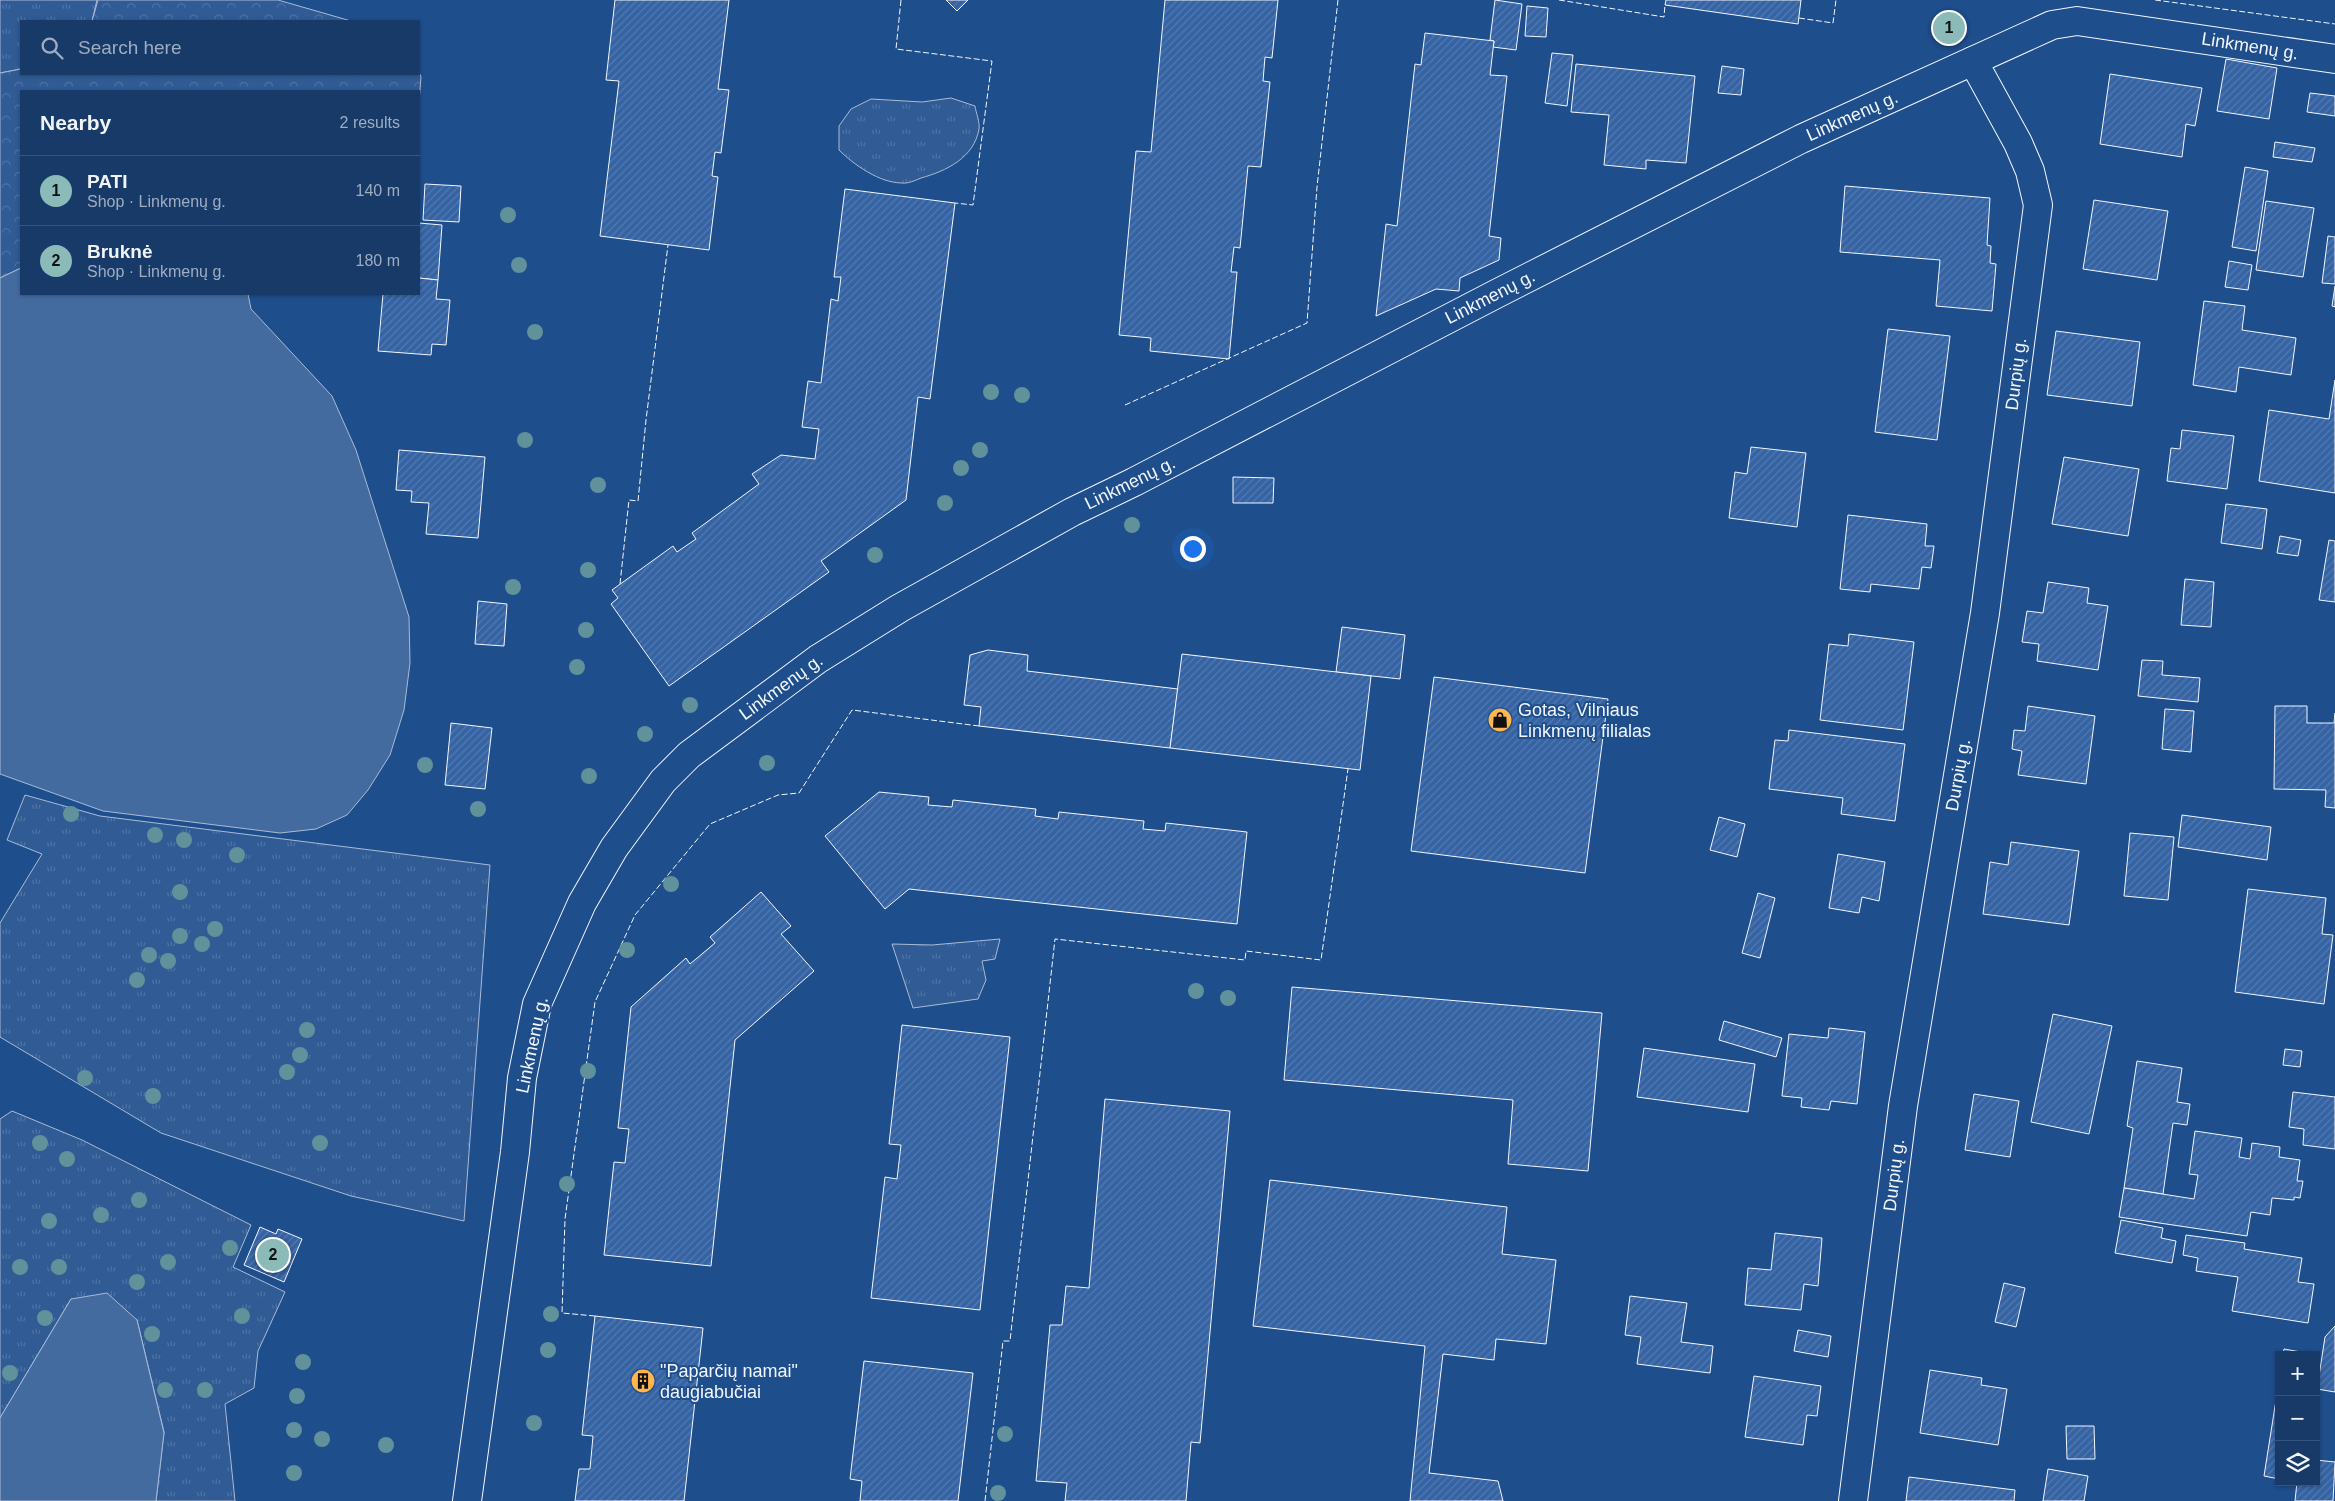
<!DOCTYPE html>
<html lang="en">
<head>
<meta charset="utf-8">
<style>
  :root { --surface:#173a69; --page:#20416f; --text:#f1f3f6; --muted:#9eadc0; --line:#36547d; --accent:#8bbbb9 }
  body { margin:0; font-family:Helvetica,sans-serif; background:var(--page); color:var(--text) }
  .controls { position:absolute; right:15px; bottom:15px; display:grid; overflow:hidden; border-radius:0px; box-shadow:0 1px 4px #0004 }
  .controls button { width:45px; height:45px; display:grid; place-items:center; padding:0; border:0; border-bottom:1px solid var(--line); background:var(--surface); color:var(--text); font:25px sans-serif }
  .you { position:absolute; left:1192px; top:548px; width:18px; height:18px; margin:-12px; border:4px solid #fff; border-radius:50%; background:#1a73e8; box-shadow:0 0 0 8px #1a73e833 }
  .badge { display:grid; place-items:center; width:32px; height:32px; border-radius:50%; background:var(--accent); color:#111; font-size:16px; font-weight:700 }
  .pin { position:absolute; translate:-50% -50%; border:2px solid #fff; box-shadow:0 1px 5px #0006 }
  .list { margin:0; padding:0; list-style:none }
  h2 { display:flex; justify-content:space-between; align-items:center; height:65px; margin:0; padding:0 20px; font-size:21px }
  h2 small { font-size:16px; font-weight:400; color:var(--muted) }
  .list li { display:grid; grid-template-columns:32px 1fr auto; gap:15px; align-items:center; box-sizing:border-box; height:70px; padding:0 20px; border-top:1px solid var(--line) }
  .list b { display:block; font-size:19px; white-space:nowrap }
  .list p { margin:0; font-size:16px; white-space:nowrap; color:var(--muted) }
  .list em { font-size:16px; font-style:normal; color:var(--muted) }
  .icon { flex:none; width:28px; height:28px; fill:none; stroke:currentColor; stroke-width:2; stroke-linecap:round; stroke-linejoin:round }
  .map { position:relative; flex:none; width:2335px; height:1501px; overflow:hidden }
  .search { position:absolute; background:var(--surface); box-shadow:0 1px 4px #0004; left:20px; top:20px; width:400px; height:55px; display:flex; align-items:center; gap:12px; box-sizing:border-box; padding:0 18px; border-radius:0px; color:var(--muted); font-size:19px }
  .panel { position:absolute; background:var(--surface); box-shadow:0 1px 4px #0004; left:20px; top:90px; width:400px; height:205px; border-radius:0px }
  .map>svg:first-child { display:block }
  .grass { fill:url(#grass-tufts); stroke:#a8bbd7 }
  .forest { fill:url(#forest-crowns); stroke:#a8bbd7 }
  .water { fill:#446ba0; stroke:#a8bbd7 }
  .building { fill:url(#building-hatch); stroke:#f2f6ff }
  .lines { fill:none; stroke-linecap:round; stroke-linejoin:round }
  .street-casing { stroke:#f2f6ff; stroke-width:30 }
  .street { stroke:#1f4e8c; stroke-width:28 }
  .fence { stroke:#f2f6ff; stroke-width:1; stroke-dasharray:6 2.5; stroke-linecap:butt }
  .tree { fill:#61919a }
  .labels { text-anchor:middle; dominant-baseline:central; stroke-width:4; stroke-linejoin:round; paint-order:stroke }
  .street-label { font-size:18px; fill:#f2f6ff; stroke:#1f4e8c }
  .poi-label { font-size:18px; fill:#f2f6ff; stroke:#1f4e8c; text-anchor:start }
</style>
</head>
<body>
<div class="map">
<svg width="2335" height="1501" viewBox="0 0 2335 1501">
  <defs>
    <pattern id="grass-tufts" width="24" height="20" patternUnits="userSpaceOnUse" patternTransform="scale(1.25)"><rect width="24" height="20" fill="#305b95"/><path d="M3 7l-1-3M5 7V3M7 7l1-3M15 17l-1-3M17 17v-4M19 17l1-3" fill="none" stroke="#4e73a5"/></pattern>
    <pattern id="forest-crowns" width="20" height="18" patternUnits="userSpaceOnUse" patternTransform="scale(1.25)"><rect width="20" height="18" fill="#305b95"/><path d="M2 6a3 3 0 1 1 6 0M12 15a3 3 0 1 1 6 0" fill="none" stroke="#4e73a5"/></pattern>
    <pattern id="building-hatch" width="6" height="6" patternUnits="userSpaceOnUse" patternTransform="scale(1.25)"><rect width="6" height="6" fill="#3563a3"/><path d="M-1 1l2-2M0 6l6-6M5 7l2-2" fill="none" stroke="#537ab1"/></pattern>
  </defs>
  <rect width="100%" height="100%" fill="#1f4e8c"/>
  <g class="grass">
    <polygon points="0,0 97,0 92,21 21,21 21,69 0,73"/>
    <path d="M951 98 975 106C976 113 980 122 979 129 974 158 946 171 921 178 916 180 908 184 902 183 880 183 854 165 839 150V126L851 109 871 99 922 102Z"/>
    <polygon points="25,795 100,816 490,865 464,1221 351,1196 161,1133 0,1037 0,923 42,854 7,840"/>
    <polygon points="1000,939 995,959 982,961 986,980 978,999 913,1008 892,944 932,945"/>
    <polygon points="12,1111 82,1140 251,1225 233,1267 285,1292 258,1351 254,1388 225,1404 235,1501 156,1501 164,1432 137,1320 71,1299 0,1418 0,1119"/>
  </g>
  <g class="forest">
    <polygon points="98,0 278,0 351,21 92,21"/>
    <polygon points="21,69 21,74 419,74 419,72 421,77 419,102 419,91 21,91 21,268 0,278 0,73"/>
  </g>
  <g class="water">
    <polygon points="21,268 21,294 248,294 251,309 332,396 356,450 409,617 410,663 404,710 390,755 368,790 347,815 316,829 280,833 103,811 0,774 0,278"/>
    <polygon points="107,1293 137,1320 164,1433 156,1501 0,1501 0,1418 71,1299"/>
  </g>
  <g class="building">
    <polygon points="615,0 729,0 718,89 729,90 721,153 715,152 712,176 718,177 709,250 600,236 619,81 606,80"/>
    <polygon points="946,0 968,0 957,11"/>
    <polygon points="1165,0 1278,0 1272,58 1265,57 1263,81 1270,82 1261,167 1248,166 1240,248 1234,247 1231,272 1237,272 1229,359 1150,351 1151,338 1119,335 1136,151 1151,152"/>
    <polygon points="1495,0 1522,4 1516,50 1493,47 1494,41 1490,40"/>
    <polygon points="1666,0 1801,0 1798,24 1665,5"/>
    <polygon points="1527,6 1548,8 1546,37 1525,36"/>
    <polygon points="1425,33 1494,41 1490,75 1507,76 1489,236 1501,238 1499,260 1460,278 1459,291 1436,289 1376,316 1386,224 1397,226 1415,64 1421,65"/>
    <polygon points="1552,53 1573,55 1567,106 1545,103"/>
    <polygon points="2226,59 2277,68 2269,119 2217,111"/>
    <polygon points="1576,64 1695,76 1686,163 1646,160 1646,169 1604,165 1609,115 1571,112"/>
    <polygon points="1722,66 1744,69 1741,95 1718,93"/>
    <polygon points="2110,74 2202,88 2195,126 2186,124 2182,157 2100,144"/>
    <polygon points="2310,93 2335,96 2335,116 2307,112"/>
    <polygon points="2275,142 2315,148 2312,162 2273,157"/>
    <polygon points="2245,167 2268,171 2256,251 2232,247"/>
    <polygon points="425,184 461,186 459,222 423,220"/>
    <polygon points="1845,186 1990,198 1987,245 1991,246 1990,263 1996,264 1992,311 1936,306 1940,260 1840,252"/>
    <polygon points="845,189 955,203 930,399 918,397 906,500 821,561 829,572 669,686 611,604 618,598 612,590 673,546 677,552 696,539 692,533 759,484 752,474 781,455 815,459 819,429 802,427 808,381 821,383 831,299 838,301 841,277 834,277"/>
    <polygon points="2094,200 2168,211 2157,280 2083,269"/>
    <polygon points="2266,201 2314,208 2303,277 2256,270"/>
    <polygon points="419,223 442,225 438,280 419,278"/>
    <polygon points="2328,236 2335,237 2335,284 2322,283"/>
    <polygon points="2229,261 2252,265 2248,290 2225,287"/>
    <polygon points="419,278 438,280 436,299 450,300 446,345 432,344 431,355 378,351 383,294 419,294"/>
    <polygon points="2335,286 2335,307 2332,306"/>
    <polygon points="2204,301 2245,306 2242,330 2296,338 2291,375 2239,367 2236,392 2193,385"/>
    <polygon points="1888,329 1950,336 1937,440 1875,432"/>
    <polygon points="2056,331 2140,342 2132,406 2047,395"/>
    <polygon points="2335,380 2335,493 2259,481 2269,410 2329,419"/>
    <polygon points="2182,430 2234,436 2227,489 2167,481 2171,448 2180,449"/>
    <polygon points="1751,447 1806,453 1797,527 1729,518 1735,472 1747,474"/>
    <polygon points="399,450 485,457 478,538 426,534 429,503 411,502 412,491 396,490"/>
    <polygon points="2064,457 2139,469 2128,536 2052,524"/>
    <polygon points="1233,477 1274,478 1273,503 1233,503"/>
    <polygon points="2226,504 2267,509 2262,549 2221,543"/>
    <polygon points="1848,515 1927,524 1925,546 1934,546 1931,568 1922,567 1919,589 1871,584 1870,592 1840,589"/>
    <polygon points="2280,536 2301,540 2298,556 2277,553"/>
    <polygon points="2329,540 2335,541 2335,602 2319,600"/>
    <polygon points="2185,579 2214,582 2211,627 2181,625"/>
    <polygon points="2048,582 2089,588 2087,603 2108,606 2098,670 2037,661 2039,644 2022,642 2027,611 2043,613"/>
    <polygon points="478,601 507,604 504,646 475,644"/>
    <polygon points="1342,627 1405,635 1400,679 1336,672"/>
    <polygon points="1849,634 1914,642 1903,730 1820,720 1829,644 1848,646"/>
    <polygon points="988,650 1028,655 1027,671 1178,689 1170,748 979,726 981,707 964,705 970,655"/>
    <polygon points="1182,654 1371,676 1360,770 1170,748"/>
    <polygon points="2142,660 2163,661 2162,675 2200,678 2198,702 2138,696"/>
    <polygon points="1434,677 1608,699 1585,873 1411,851"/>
    <polygon points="2028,706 2095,716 2086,784 2018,775 2022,751 2012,749 2014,730 2025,731"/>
    <polygon points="2275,706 2307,706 2307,723 2334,723 2335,713 2335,808 2325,807 2326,790 2274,789"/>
    <polygon points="2165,709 2194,711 2191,752 2162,749"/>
    <polygon points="451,723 492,728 485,789 445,785"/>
    <polygon points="1789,730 1905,744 1895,821 1841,814 1843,798 1769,789 1775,740 1788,741"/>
    <polygon points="879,792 929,797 928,805 952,807 953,800 1036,809 1035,816 1058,819 1059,812 1144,821 1143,829 1165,831 1166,823 1247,832 1237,924 909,889 885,909 825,836"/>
    <polygon points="2182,815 2271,827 2267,860 2178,847"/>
    <polygon points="1719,817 1745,824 1737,857 1710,850"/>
    <polygon points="2130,833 2174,837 2168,900 2124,896"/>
    <polygon points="2011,842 2079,851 2069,925 1983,914 1990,862 2008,865"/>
    <polygon points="1838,854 1885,862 1879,901 1862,897 1859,913 1829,908"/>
    <polygon points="2248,889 2326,898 2322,934 2333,935 2324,1004 2235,992"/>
    <polygon points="761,892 791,926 781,934 814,971 735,1040 711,1266 604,1255 614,1162 625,1163 629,1129 618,1128 631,1007 686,958 690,964 715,943 710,937"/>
    <polygon points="1758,893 1775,898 1760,958 1742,953"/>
    <polygon points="1292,987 1602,1013 1588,1171 1508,1164 1513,1100 1284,1080"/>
    <polygon points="2053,1014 2112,1026 2089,1134 2031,1122"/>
    <polygon points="1724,1021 1782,1038 1776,1057 1719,1040"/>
    <polygon points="902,1025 1010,1037 980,1310 871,1298 885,1177 897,1179 901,1145 889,1144"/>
    <polygon points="1829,1028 1865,1032 1857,1104 1831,1101 1829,1110 1801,1107 1802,1098 1782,1096 1789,1034 1828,1038"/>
    <polygon points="1644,1048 1755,1064 1748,1112 1637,1097"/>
    <polygon points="2285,1049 2302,1051 2300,1067 2283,1065"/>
    <polygon points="2137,1061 2182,1068 2177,1102 2190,1104 2187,1125 2173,1123 2163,1194 2124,1188 2133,1128 2127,1126"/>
    <polygon points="2293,1092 2335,1097 2335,1149 2303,1145 2304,1129 2289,1127"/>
    <polygon points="1974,1094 2019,1101 2010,1157 1965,1150"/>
    <polygon points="1105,1099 1230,1111 1200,1443 1191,1442 1186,1501 1065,1501 1067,1483 1036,1481 1050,1325 1062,1325 1066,1286 1089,1288"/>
    <polygon points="2195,1131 2242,1138 2239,1157 2250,1159 2252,1143 2280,1147 2279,1157 2300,1160 2297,1181 2303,1181 2300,1198 2294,1197 2294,1200 2272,1198 2270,1215 2251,1212 2247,1236 2119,1217 2124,1188 2194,1199 2198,1175 2189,1174"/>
    <polygon points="1270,1180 1507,1207 1502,1254 1556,1260 1546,1344 1496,1339 1494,1360 1443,1354 1429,1473 1498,1481 1503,1501 1410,1501 1425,1346 1253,1326"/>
    <polygon points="2121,1220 2163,1228 2161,1238 2176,1241 2172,1263 2115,1253"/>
    <polygon points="260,1227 276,1234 278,1229 302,1239 284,1282 244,1265"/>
    <polygon points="1775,1233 1822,1238 1818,1286 1804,1284 1801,1310 1745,1305 1748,1268 1771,1270"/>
    <polygon points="2186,1235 2245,1243 2244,1249 2302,1258 2298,1282 2314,1284 2308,1323 2232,1311 2238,1277 2196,1271 2198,1258 2183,1255"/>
    <polygon points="2004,1283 2025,1288 2016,1327 1995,1322"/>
    <polygon points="1630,1296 1687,1303 1681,1342 1713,1346 1710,1373 1637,1364 1641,1337 1625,1335"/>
    <polygon points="595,1316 703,1328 684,1501 575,1501 579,1469 590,1469 593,1436 582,1435"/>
    <polygon points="2335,1326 2335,1392 2317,1389 2325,1337"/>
    <polygon points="1798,1330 1831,1336 1828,1357 1794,1351"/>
    <polygon points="2284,1349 2318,1355 2316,1369 2316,1355 2283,1355"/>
    <polygon points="864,1361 973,1373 958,1501 860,1501 862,1481 850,1479"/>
    <polygon points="1930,1370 1982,1378 1981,1385 2007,1389 1998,1445 1920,1433"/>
    <polygon points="1754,1376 1821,1386 1817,1416 1807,1415 1803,1445 1745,1437"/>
    <polygon points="2279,1381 2279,1479 2264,1476"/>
    <polygon points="2066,1426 2094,1426 2095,1459 2067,1459"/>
    <polygon points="2316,1460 2335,1462 2333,1501 2295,1501 2297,1482 2316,1482"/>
    <polygon points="2048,1469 2088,1476 2084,1501 2043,1501"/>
    <polygon points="1909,1477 2015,1490 2014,1501 1906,1501"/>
  </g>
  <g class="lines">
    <defs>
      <g id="street">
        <polyline points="467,1501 515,1152 522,1078 537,1004 582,903 614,848 663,781 689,755 818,659 900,608 1072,512 1134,482 1498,293 1801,139 2052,25 2077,21 2335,59"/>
        <polyline points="1853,1501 1903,1106 1985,613 2038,205 2030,171 2018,143 1973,61"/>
      </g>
    </defs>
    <use href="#street" class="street-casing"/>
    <use href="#street" class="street"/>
    <g class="fence">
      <polyline points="901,0 896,49 992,61 973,205 955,203"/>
      <polyline points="1559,0 1664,17 1665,5"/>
      <polyline points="2155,0 2335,24"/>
      <polyline points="1799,18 1833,23 1836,0"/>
      <polyline points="1125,405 1307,323 1317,187 1338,0"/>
      <polyline points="620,584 629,500 638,501 646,420 668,245"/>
      <polyline points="595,1316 562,1313 565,1219 595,1002 635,915 710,824 778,795 799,793 852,710 979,726"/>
      <polyline points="985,1501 1003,1341 1010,1341 1055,939 1245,960 1246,951 1321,960 1348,769"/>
    </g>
  </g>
  <g class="tree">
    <circle cx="508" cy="215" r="8"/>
    <circle cx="519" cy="265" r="8"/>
    <circle cx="535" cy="332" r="8"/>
    <circle cx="991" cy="392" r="8"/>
    <circle cx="1022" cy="395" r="8"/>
    <circle cx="525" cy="440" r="8"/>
    <circle cx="980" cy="450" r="8"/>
    <circle cx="961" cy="468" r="8"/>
    <circle cx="598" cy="485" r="8"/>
    <circle cx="945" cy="503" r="8"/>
    <circle cx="1132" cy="525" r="8"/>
    <circle cx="875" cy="555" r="8"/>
    <circle cx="588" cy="570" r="8"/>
    <circle cx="513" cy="587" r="8"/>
    <circle cx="586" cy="630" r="8"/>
    <circle cx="577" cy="667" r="8"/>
    <circle cx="690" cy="705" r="8"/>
    <circle cx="645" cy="734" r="8"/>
    <circle cx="767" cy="763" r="8"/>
    <circle cx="425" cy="765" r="8"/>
    <circle cx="589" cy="776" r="8"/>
    <circle cx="478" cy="809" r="8"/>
    <circle cx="71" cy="814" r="8"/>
    <circle cx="155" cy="835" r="8"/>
    <circle cx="184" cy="840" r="8"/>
    <circle cx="237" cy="855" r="8"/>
    <circle cx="671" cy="884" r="8"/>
    <circle cx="180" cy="892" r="8"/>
    <circle cx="215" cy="929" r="8"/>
    <circle cx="180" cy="936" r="8"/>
    <circle cx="202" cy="944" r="8"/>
    <circle cx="627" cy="950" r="8"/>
    <circle cx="149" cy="955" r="8"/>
    <circle cx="168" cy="961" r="8"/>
    <circle cx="137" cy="980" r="8"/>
    <circle cx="1196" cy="991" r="8"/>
    <circle cx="1228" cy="998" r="8"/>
    <circle cx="307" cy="1030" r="8"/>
    <circle cx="300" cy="1055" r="8"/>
    <circle cx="588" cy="1071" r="8"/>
    <circle cx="287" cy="1072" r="8"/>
    <circle cx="85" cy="1078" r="8"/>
    <circle cx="153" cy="1096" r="8"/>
    <circle cx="40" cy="1143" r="8"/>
    <circle cx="320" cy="1143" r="8"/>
    <circle cx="67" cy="1159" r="8"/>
    <circle cx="567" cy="1184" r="8"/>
    <circle cx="139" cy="1200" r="8"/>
    <circle cx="101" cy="1215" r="8"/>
    <circle cx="49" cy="1221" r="8"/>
    <circle cx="230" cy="1248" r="8"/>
    <circle cx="168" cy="1262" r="8"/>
    <circle cx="20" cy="1267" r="8"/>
    <circle cx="59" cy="1267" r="8"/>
    <circle cx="137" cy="1282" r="8"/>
    <circle cx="551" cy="1314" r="8"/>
    <circle cx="242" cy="1316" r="8"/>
    <circle cx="45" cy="1318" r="8"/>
    <circle cx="152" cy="1334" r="8"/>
    <circle cx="548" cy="1350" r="8"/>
    <circle cx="303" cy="1362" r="8"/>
    <circle cx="10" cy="1373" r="8"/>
    <circle cx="165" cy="1390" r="8"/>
    <circle cx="205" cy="1390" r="8"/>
    <circle cx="297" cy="1396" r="8"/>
    <circle cx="534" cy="1423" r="8"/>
    <circle cx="294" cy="1430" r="8"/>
    <circle cx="1005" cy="1434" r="8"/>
    <circle cx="322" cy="1439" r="8"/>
    <circle cx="386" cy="1445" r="8"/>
    <circle cx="294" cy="1473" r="8"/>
    <circle cx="998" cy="1493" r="8"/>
  </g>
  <defs>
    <symbol id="shop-disc" viewBox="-11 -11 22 22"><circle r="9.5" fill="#ffb74d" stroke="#1f4e8c"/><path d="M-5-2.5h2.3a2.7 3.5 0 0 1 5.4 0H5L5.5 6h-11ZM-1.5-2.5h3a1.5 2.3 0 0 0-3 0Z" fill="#111"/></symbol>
    <symbol id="building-disc" viewBox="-11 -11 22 22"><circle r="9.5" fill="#ffb74d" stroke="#1f4e8c"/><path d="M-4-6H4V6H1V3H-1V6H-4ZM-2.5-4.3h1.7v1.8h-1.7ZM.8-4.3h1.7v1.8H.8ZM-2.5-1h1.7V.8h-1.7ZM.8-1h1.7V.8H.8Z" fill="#111"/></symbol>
  </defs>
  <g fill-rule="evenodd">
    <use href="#shop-disc" x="1486" y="706" width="28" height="28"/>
    <use href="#building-disc" x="629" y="1367" width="28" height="28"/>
  </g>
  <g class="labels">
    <g class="street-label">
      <text transform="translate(2250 46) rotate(9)">Linkmenų g.</text>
      <text transform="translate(1852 116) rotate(-24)">Linkmenų g.</text>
      <text transform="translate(1490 297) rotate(-27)">Linkmenų g.</text>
      <text transform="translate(2016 374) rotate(-83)">Durpių g.</text>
      <text transform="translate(1130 483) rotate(-26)">Linkmenų g.</text>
      <text transform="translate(781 687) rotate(-36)">Linkmenų g.</text>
      <text transform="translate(1958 775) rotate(-80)">Durpių g.</text>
      <text transform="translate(532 1045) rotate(-78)">Linkmenų g.</text>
      <text transform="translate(1894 1175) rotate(-83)">Durpių g.</text>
    </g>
    <g class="poi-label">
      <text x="1518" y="710">Gotas, Vilniaus<tspan x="1518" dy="21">Linkmenų filialas</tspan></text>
      <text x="660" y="1371">"Paparčių namai"<tspan x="660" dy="21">daugiabučiai</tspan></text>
    </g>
  </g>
</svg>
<div class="controls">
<button>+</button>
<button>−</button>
<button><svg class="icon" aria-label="layers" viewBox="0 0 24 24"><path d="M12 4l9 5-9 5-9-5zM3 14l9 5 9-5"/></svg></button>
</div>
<div class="you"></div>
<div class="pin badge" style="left:1949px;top:28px">1</div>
<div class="pin badge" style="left:273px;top:1255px">2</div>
<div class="search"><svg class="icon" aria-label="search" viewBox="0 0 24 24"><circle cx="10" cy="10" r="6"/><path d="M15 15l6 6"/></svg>Search here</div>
<section class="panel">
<h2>Nearby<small>2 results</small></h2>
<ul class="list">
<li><span class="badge">1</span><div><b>PATI</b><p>Shop · Linkmenų g.</p></div><em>140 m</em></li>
<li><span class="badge">2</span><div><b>Bruknė</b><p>Shop · Linkmenų g.</p></div><em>180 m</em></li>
</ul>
</section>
</div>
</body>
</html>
